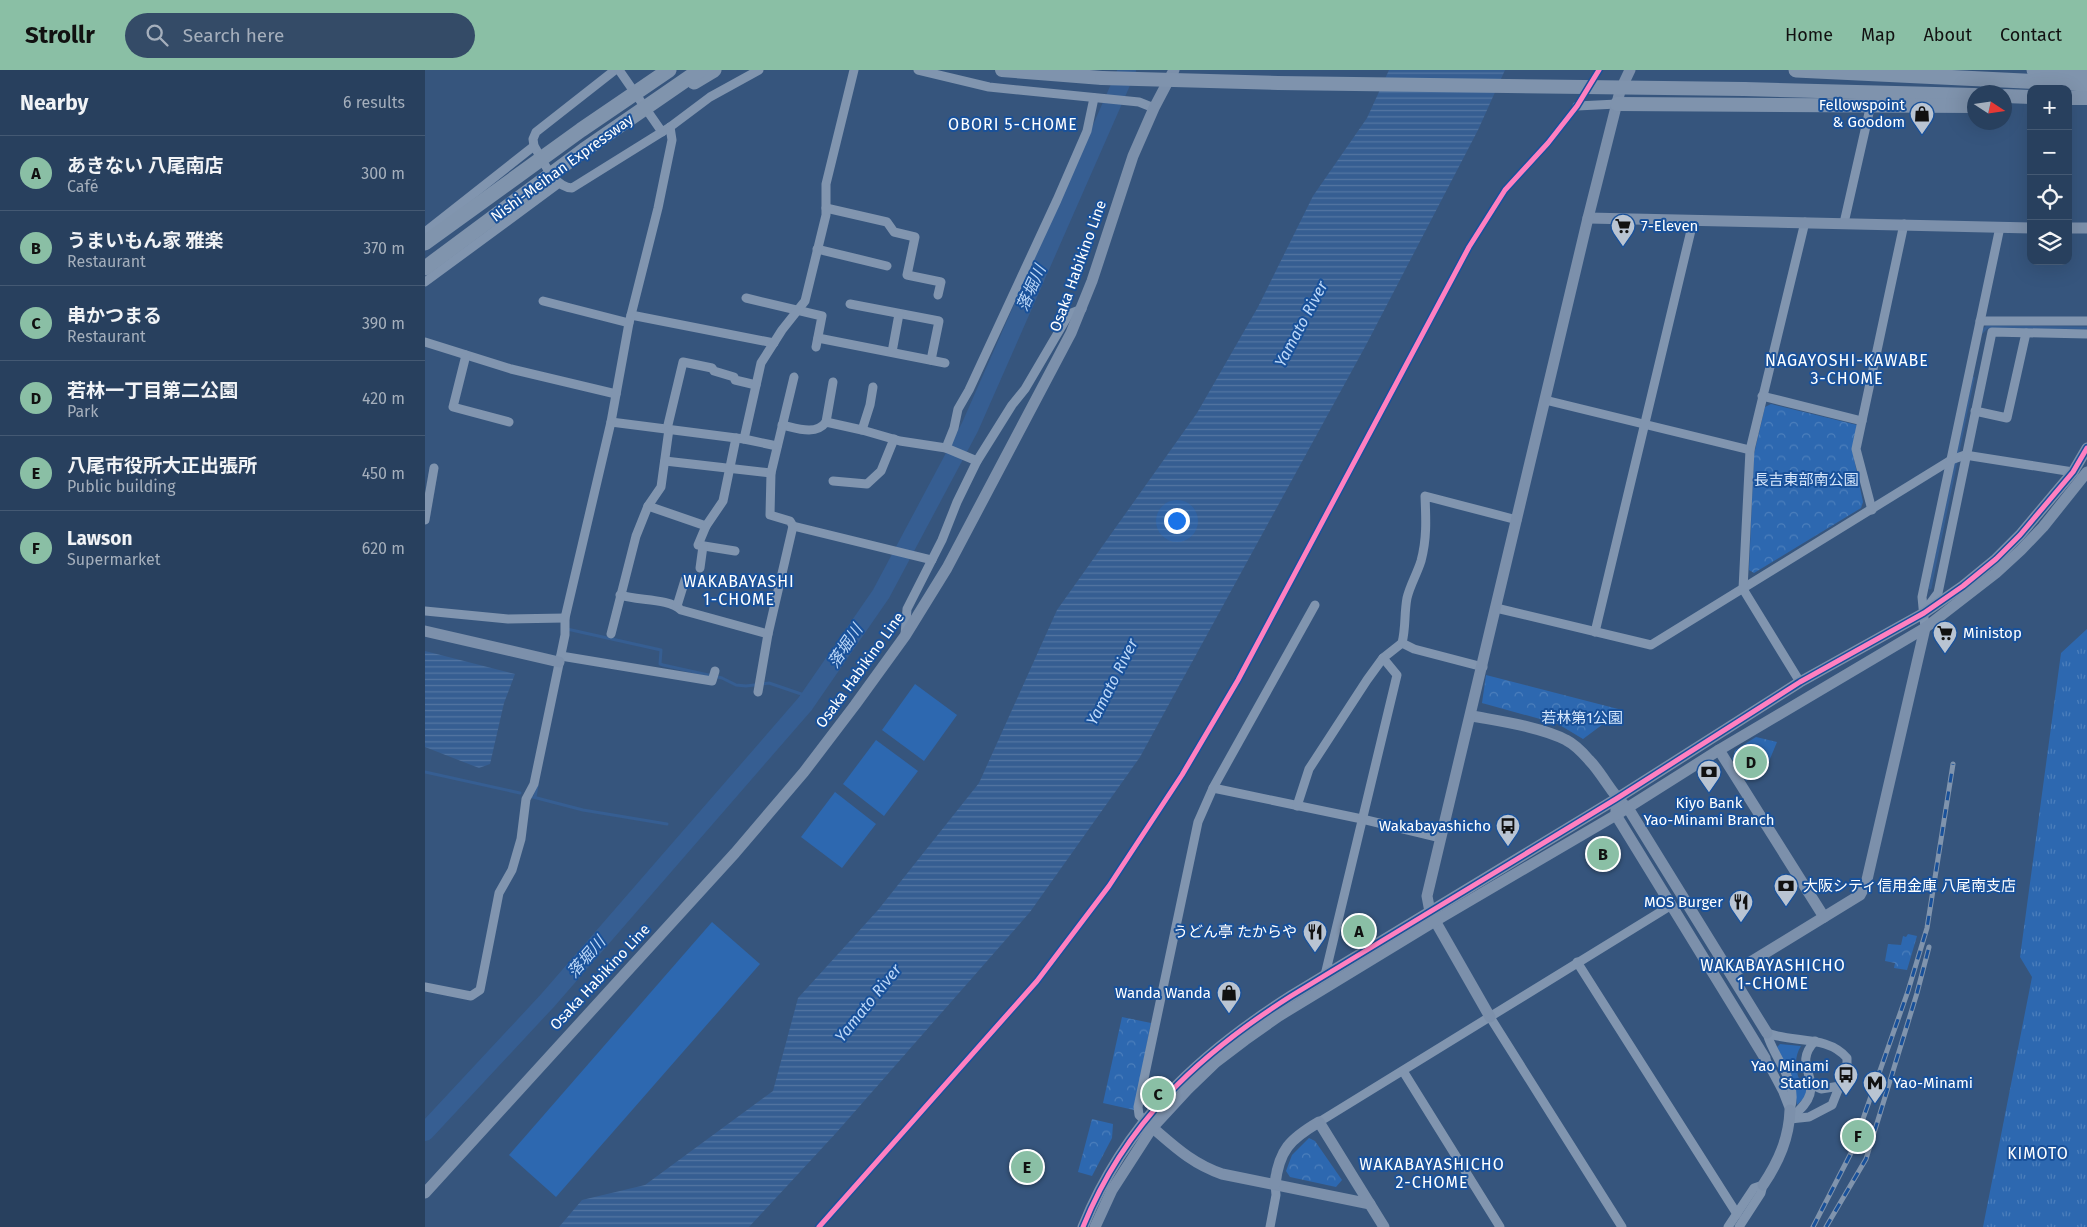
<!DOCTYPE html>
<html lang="en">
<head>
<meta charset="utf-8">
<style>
  :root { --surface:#28405e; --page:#344b67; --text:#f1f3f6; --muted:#a5afbc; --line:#445973; --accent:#8abfa5 }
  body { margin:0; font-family:"Fira Sans","Noto Sans JP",sans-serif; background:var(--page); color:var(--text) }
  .controls { position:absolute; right:15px; top:15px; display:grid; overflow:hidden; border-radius:10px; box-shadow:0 5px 20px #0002 }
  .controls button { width:45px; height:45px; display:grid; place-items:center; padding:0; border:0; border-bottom:1px solid var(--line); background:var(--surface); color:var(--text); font:25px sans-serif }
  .compass { position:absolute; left:1542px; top:15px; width:45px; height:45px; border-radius:50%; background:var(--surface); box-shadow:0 5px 20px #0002; rotate:102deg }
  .you { position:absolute; left:751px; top:450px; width:18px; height:18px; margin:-12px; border:4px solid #fff; border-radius:50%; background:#1a73e8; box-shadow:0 0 0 8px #1a73e833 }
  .badge { display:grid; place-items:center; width:32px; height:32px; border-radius:50%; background:var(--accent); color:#111; font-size:16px; font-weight:700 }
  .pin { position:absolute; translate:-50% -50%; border:2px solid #fff; box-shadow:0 1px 5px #0006 }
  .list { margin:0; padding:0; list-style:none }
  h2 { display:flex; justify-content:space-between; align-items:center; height:65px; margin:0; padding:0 20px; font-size:21px }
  h2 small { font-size:16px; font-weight:400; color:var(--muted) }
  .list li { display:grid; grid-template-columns:32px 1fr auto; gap:15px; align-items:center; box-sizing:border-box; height:75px; padding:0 20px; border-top:1px solid var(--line) }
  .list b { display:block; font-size:19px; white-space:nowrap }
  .list p { margin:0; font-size:16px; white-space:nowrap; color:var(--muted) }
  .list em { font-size:16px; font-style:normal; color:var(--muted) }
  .icon { flex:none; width:28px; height:28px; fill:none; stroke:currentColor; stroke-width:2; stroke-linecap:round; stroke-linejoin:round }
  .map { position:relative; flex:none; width:1662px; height:1157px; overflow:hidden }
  header { display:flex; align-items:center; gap:30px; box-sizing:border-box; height:70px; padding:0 25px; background:var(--accent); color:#111 }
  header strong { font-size:24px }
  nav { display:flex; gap:28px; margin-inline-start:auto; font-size:18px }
  .search { width:350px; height:45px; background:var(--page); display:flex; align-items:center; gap:12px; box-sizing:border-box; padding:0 18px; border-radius:28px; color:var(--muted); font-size:19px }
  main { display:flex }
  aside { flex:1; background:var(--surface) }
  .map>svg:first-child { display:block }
  .grass { fill:url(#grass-tufts) }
  .park { fill:url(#park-crowns) }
  .garden { fill:#2d68b0 }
  .water { fill:url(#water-rules) }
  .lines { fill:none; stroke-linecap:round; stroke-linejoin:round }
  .stream { stroke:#365e92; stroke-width:3 }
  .river { stroke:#365e92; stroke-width:18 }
  .street { stroke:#8195af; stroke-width:9 }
  .secondary { stroke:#7c90ab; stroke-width:11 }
  .primary { stroke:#7f93ad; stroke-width:14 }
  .highway { stroke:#8094ad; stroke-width:15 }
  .rail-casing { stroke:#8094ad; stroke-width:5 }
  .rail { stroke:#19519a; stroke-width:3; stroke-dasharray:9; stroke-linecap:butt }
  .primary-bridge { stroke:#7f93ad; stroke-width:14 }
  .highway-bridge { stroke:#8094ad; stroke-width:15 }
  .cycleway-casing { stroke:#19519a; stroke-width:8 }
  .cycleway { stroke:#ff80c0; stroke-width:5 }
  .labels { text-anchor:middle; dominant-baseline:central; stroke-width:4; stroke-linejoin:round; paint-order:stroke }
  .poi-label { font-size:15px; fill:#fff; stroke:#19519a; text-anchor:end }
  .street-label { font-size:15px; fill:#fff; stroke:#19519a }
  .park-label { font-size:15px; fill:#d6e7fc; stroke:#19519a }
  .neighbourhood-label { font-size:16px; letter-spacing:1px; fill:#fff; stroke:#19519a }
  .water-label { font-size:16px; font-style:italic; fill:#bbd7f8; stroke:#19519a }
</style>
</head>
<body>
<header>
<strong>Strollr</strong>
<div class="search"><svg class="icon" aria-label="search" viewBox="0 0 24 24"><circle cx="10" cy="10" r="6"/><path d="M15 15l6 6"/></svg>Search here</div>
<nav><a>Home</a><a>Map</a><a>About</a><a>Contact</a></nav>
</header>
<main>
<aside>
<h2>Nearby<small>6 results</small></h2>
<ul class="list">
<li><span class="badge">A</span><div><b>あきない 八尾南店</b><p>Café</p></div><em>300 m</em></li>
<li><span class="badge">B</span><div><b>うまいもん家 雅楽</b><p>Restaurant</p></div><em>370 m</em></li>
<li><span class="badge">C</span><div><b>串かつまる</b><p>Restaurant</p></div><em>390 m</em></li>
<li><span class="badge">D</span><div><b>若林一丁目第二公園</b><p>Park</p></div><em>420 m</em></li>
<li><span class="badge">E</span><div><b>八尾市役所大正出張所</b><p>Public building</p></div><em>450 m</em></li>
<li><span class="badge">F</span><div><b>Lawson</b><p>Supermarket</p></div><em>620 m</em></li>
</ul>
</aside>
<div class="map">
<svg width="1662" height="1157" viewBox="0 0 1662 1157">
  <defs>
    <pattern id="grass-tufts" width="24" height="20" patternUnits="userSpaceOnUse" patternTransform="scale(1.25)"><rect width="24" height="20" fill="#2d68b0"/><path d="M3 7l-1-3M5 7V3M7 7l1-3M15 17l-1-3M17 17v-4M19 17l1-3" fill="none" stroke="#4c7fbc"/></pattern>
    <pattern id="park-crowns" width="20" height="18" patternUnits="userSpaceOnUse" patternTransform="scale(1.25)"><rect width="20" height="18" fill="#2d68b0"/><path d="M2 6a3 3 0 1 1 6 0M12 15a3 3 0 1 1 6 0" fill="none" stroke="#4c7fbc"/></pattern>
    <pattern id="water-rules" width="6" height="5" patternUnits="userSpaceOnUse" patternTransform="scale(1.25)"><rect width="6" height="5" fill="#365e92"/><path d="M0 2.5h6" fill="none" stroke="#5476a2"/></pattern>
  </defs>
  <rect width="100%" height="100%" fill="#36557d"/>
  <polygon class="grass" points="1662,559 1662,1157 1558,1157 1607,907 1595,887 1636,583"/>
  <g class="park">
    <polygon points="1346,334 1432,355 1427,379 1438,432 1436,438 1329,503 1324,500 1329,384 1340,337"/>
    <polygon points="1061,605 1197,640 1158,669 1133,654 1057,633"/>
    <polygon points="1331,667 1352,672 1342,696 1321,711 1307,689 1310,680"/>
    <polygon points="1483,864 1492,866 1482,900 1469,898 1470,893 1460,891 1463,874 1476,875 1478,866 1481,867"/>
    <polygon points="697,947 726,953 709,1040 678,1033"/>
    <polygon points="667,1049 688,1054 687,1068 667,1106 653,1102"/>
    <polygon points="884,1068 890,1071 917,1110 911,1117 865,1107 861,1101 867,1085"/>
  </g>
  <g class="garden">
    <polygon points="490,614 532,645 499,691 457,660"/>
    <polygon points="451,670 493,701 459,746 418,714"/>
    <polygon points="410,722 451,754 417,798 376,767"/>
    <polygon points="287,852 335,894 131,1127 84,1085"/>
    <path d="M1355 974 1376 976C1367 989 1371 1010 1382 1021L1380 1027 1372 1035 1369 1016 1352 977Z"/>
  </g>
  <g class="water">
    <polygon points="964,0 1080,0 1053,60 941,275 715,687 605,842 411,1063 324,1157 134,1157 157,1130 220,1115 348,1021 373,928 453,840 554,713 632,540 772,343 833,237 888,126 942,48"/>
    <polygon points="0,581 90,604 79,633 65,694 54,698 0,677"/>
  </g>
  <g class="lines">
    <g class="stream">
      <polyline points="1556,263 1562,257 1662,258"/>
      <polyline points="1505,518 1548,308"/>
      <polyline points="142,559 236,580 235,594 238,595 297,608 311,615 321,616 344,613 385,627"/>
      <polyline points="0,702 95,723"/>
      <polyline points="108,727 158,740 242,754"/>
      <polyline points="110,727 112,716"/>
    </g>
    <polyline class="river" points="0,1062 123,930 380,634 456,524 545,357 702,0"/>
    <g class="street">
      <path d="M190 0 111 62 108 69 109 76C118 90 128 117 147 118L245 57 285 27 334 0"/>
      <polyline points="194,0 237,62"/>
      <polyline points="493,0 564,17 714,32 729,38"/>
      <polyline points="1152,36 1192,34"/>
      <polyline points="401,138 462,152 469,162 490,167 482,205 516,212 513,225"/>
      <polyline points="1419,153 1446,34"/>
      <polyline points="0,162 109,76"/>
      <polyline points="392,179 462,196"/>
      <polyline points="0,212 133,114"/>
      <polyline points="321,228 397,246 391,277"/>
      <polyline points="118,231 204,253"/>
      <polyline points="425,234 514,251 506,290"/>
      <polyline points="206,245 349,273"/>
      <polyline points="1555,251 1662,251"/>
      <polyline points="393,268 520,293"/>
      <polyline points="0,272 86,299 191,324"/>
      <polyline points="467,282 474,244"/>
      <polyline points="41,285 28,337 84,352"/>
      <polyline points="1337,326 1437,351"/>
      <polyline points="1120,330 1325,380"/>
      <polyline points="1550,341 1582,348 1601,263"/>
      <polyline points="186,352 319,369 352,376"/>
      <polyline points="401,352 408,312"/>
      <path d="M357 355C371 358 391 366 401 352L437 360 475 371 521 378 552 391"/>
      <polyline points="242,359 258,292 287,298 289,301 309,307 310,310 331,315"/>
      <polyline points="437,360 445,335 448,317"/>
      <polyline points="319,369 336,293 357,260 380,231 401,145 401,114 429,0"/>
      <polyline points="521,378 529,358 533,339 544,320 632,130 662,61 669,28"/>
      <polyline points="240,391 346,403"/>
      <polyline points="408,411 442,414 456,401 469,369"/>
      <polyline points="223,436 281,456"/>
      <polyline points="1447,440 1431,379 1479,154"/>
      <polyline points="0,450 9,398"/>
      <polyline points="368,456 507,490"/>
      <polyline points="310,481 273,475 281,456 298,431 311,368"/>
      <polyline points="275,498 278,476"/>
      <path d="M195 525C213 531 243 528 256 540L343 564"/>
      <polyline points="252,536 260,510"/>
      <polyline points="1071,538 1226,575 1526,390 1540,385 1648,402"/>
      <polyline points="1501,539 1513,523 1567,262 1662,264"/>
      <polyline points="0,541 83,549 140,548"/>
      <polyline points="1500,558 1497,527 1575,157"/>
      <polyline points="1170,562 1268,152"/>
      <polyline points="186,564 211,466 223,436 236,417 244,359"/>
      <polyline points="480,565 482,539 517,470 532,432 552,391 587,335 600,319 644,244 657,239"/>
      <polyline points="136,586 287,611 290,601"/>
      <path d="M1058 597 989 579 977 573C981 557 979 544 982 528 985 515 992 504 996 491 1002 469 1001 449 1000 426L1092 450"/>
      <polyline points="1375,612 1318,519 1325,380 1380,152"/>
      <polyline points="333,622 343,564 368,456 365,451 345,445 346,403 369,307"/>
      <polyline points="788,718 937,749 1016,768"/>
      <polyline points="872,736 884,699 942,610 958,588 977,573"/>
      <polyline points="1152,892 1312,1144"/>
      <polyline points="900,905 972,605 958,588"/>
      <polyline points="0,917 46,926 55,920 74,823 87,800 96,769 101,729 109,714 140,565 140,548 186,352 204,253 233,138 247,70 245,57"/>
      <polyline points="1065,947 1197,1157"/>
      <path d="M1342 963C1368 973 1403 965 1422 988V997L1407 1035 1384 1047 1365 1049"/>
      <path d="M1342 963C1348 989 1375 1011 1365 1040"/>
      <polyline points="1340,988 1358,1022 1365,1040"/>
      <polyline points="978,1001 1075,1157"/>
      <polyline points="1387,1015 1396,1019 1415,1016"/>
      <path d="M1365 1049C1372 1042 1382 1035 1385 1024 1391 1005 1369 993 1390 971"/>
      <polyline points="719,1050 714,1045 713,1037 773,752 788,718 890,535"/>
      <polyline points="894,1052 1245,836"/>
      <polyline points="845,1157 851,1125 850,1114"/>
      <polyline points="1303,1157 1329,1118 1338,1115"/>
      <polyline points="1314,1157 1336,1123 1338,1115"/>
    </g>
    <g class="secondary">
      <polyline points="1163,148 1606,158"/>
      <polyline points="1643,158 1662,158"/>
      <polyline points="0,561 134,592"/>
      <path d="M1047 646C1073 651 1117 657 1141 670 1149 674 1158 683 1164 690 1179 705 1186 725 1203 738L1342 963"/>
      <polyline points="1294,680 1399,847"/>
      <polyline points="1191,737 1191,745 1340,988"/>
      <polyline points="1306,904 1435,825 1441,814 1500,558"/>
      <polyline points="1065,947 1005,842 1002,826 1163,148 1195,21 1205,0"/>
      <path d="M722 1053C747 1074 765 1093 797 1104L945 1134"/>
      <path d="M850 1114C854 1080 865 1069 894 1052L959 1157"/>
      <path d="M1338 1115C1354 1091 1364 1068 1365 1040"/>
      <polyline points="0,1123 310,783 379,702 430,635 480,566 522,498 646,263 667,211 708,86 729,38 749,0"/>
      <path d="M658 1157C700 1053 773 985 866 926L1191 729 1375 612 1499 543 1538 516 1571 489 1595 465 1648 402 1662 378"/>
      <polyline points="670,1157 687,1120 727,1058 763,1019 791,992 820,970 854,946 1010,851 1191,745 1294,680 1500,558 1571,503 1596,480 1618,457 1662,402"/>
    </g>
    <g class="primary">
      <polyline points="577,0 677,8"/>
      <polyline points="1319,19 1550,25"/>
      <polyline points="1580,26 1606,27"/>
      <polyline points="1643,28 1662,28"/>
      <polyline points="1192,34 1550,36"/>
    </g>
    <g class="highway">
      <polyline points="1371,0 1662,14"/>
      <polyline points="1609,0 1662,1"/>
    </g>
    <defs>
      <g id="rail">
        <polyline points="1388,1157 1426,1083 1483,921 1502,858 1528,694"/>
        <polyline points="1401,1157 1441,1089 1492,923 1504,877"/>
      </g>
    </defs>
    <use href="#rail" class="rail-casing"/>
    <use href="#rail" class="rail"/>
    <polyline class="primary-bridge" points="677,8 853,13 1319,19"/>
    <g class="highway-bridge">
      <polyline points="269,12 289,0"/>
      <polyline points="0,173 156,60 244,0"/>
      <polyline points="0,198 159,80 275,0"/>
    </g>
    <defs>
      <g id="cycleway">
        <polyline points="394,1157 612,911 684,816 757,705 813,610 1044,177 1080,120 1123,73 1152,36 1174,0"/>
        <path d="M658 1157C700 1053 773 985 866 926L1191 729 1375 612 1499 543 1538 516 1571 489 1595 465 1648 402 1662 378"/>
      </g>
    </defs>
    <use href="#cycleway" class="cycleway-casing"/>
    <use href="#cycleway" class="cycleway"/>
  </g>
  <defs>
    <symbol id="shop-pin" viewBox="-11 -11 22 30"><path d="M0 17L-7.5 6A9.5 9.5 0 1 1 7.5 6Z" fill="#b9c4d2" stroke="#19519a"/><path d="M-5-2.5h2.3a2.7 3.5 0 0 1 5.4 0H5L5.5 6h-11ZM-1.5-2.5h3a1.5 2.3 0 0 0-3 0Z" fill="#111"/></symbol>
    <symbol id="supermarket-pin" viewBox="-11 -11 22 30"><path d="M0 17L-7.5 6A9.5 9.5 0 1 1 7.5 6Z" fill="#b9c4d2" stroke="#19519a"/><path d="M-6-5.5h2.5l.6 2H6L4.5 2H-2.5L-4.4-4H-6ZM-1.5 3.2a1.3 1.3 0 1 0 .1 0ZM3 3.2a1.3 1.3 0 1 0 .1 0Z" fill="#111"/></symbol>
    <symbol id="bank-pin" viewBox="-11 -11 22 30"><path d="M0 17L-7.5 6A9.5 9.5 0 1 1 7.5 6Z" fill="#b9c4d2" stroke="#19519a"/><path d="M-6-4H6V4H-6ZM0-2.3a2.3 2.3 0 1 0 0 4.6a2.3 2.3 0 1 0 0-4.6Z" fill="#111"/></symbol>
    <symbol id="bus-pin" viewBox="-11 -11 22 30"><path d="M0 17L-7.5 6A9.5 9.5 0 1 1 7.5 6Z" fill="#b9c4d2" stroke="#19519a"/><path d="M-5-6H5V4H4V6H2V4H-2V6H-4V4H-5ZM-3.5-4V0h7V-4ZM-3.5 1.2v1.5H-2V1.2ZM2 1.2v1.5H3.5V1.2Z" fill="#111"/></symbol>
    <symbol id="restaurant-pin" viewBox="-11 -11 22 30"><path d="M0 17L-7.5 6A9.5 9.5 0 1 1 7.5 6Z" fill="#b9c4d2" stroke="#19519a"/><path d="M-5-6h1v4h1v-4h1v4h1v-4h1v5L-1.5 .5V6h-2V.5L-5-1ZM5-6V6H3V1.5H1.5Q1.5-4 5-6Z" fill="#111"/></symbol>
    <symbol id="metro-pin" viewBox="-11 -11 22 30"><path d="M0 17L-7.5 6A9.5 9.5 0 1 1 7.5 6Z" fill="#b9c4d2" stroke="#19519a"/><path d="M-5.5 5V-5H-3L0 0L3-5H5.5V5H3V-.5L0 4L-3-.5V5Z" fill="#111"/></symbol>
  </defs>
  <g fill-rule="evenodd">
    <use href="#shop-pin" x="1483" y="30" width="28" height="38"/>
    <use href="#supermarket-pin" x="1184" y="142" width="28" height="38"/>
    <use href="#supermarket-pin" x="1506" y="549" width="28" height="38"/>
    <use href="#bank-pin" x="1270" y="688" width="28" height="38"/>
    <use href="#bus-pin" x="1069" y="742" width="28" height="38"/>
    <use href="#bank-pin" x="1347" y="802" width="28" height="38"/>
    <use href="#restaurant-pin" x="1302" y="818" width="28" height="38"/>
    <use href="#restaurant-pin" x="876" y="848" width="28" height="38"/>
    <use href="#shop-pin" x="790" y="909" width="28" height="38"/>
    <use href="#bus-pin" x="1407" y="991" width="28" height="38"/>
    <use href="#metro-pin" x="1436" y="999" width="28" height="38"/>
  </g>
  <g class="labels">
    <g class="poi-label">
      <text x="1480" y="35">Fellowspoint<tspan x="1480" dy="17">&amp; Goodom</tspan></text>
      <text x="1216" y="156" text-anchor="start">7-Eleven</text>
      <text x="1538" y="563" text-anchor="start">Ministop</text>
      <text x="1284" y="733" text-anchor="middle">Kiyo Bank<tspan x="1284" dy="17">Yao-Minami Branch</tspan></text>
      <text x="1066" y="756">Wakabayashicho</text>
      <text x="1378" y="816" text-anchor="start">大阪シティ信用金庫 八尾南支店</text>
      <text x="1298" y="832">MOS Burger</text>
      <text x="872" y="862">うどん亭 たからや</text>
      <text x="786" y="923">Wanda Wanda</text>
      <text x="1404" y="996">Yao Minami<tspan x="1404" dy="17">Station</tspan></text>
      <text x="1468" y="1013" text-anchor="start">Yao-Minami</text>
    </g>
    <g class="street-label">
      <text transform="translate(137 98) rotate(-36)">Nishi-Meihan Expressway</text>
      <text transform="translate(653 196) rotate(-70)">Osaka Habikino Line</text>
      <text transform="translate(435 600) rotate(-54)">Osaka Habikino Line</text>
      <text transform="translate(175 907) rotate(-47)">Osaka Habikino Line</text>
    </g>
    <g class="park-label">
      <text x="1381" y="410">長吉東部南公園</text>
      <text x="1157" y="648">若林第1公園</text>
    </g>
    <g class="neighbourhood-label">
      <text x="588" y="54">OBORI 5-CHOME</text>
      <text x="1422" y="290">NAGAYOSHI-KAWABE<tspan x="1422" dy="18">3-CHOME</tspan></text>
      <text x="314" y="511">WAKABAYASHI<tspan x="314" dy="18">1-CHOME</tspan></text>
      <text x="1348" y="895">WAKABAYASHICHO<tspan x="1348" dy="18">1-CHOME</tspan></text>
      <text x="1613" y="1083">KIMOTO</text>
      <text x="1007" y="1094">WAKABAYASHICHO<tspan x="1007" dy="18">2-CHOME</tspan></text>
    </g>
    <g class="water-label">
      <text transform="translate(606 218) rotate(-66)">落堀川</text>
      <text transform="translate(876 254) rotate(-62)">Yamato River</text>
      <text transform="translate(420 576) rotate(-56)">落堀川</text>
      <text transform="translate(687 612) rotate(-63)">Yamato River</text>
      <text transform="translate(161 887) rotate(-49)">落堀川</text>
      <text transform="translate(443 933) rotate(-51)">Yamato River</text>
    </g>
  </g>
</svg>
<div class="controls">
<button>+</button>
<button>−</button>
<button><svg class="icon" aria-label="locate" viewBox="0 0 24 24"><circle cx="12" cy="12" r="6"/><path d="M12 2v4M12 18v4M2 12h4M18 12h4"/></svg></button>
<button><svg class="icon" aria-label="layers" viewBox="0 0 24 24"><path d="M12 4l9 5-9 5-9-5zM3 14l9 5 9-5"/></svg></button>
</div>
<svg class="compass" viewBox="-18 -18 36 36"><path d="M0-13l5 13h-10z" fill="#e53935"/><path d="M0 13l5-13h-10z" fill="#a5afbc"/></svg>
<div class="you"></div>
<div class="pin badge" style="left:934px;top:861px">A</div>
<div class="pin badge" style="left:1178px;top:784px">B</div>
<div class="pin badge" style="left:733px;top:1024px">C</div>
<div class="pin badge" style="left:1326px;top:692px">D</div>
<div class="pin badge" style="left:602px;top:1097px">E</div>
<div class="pin badge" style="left:1433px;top:1066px">F</div>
</div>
</main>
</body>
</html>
